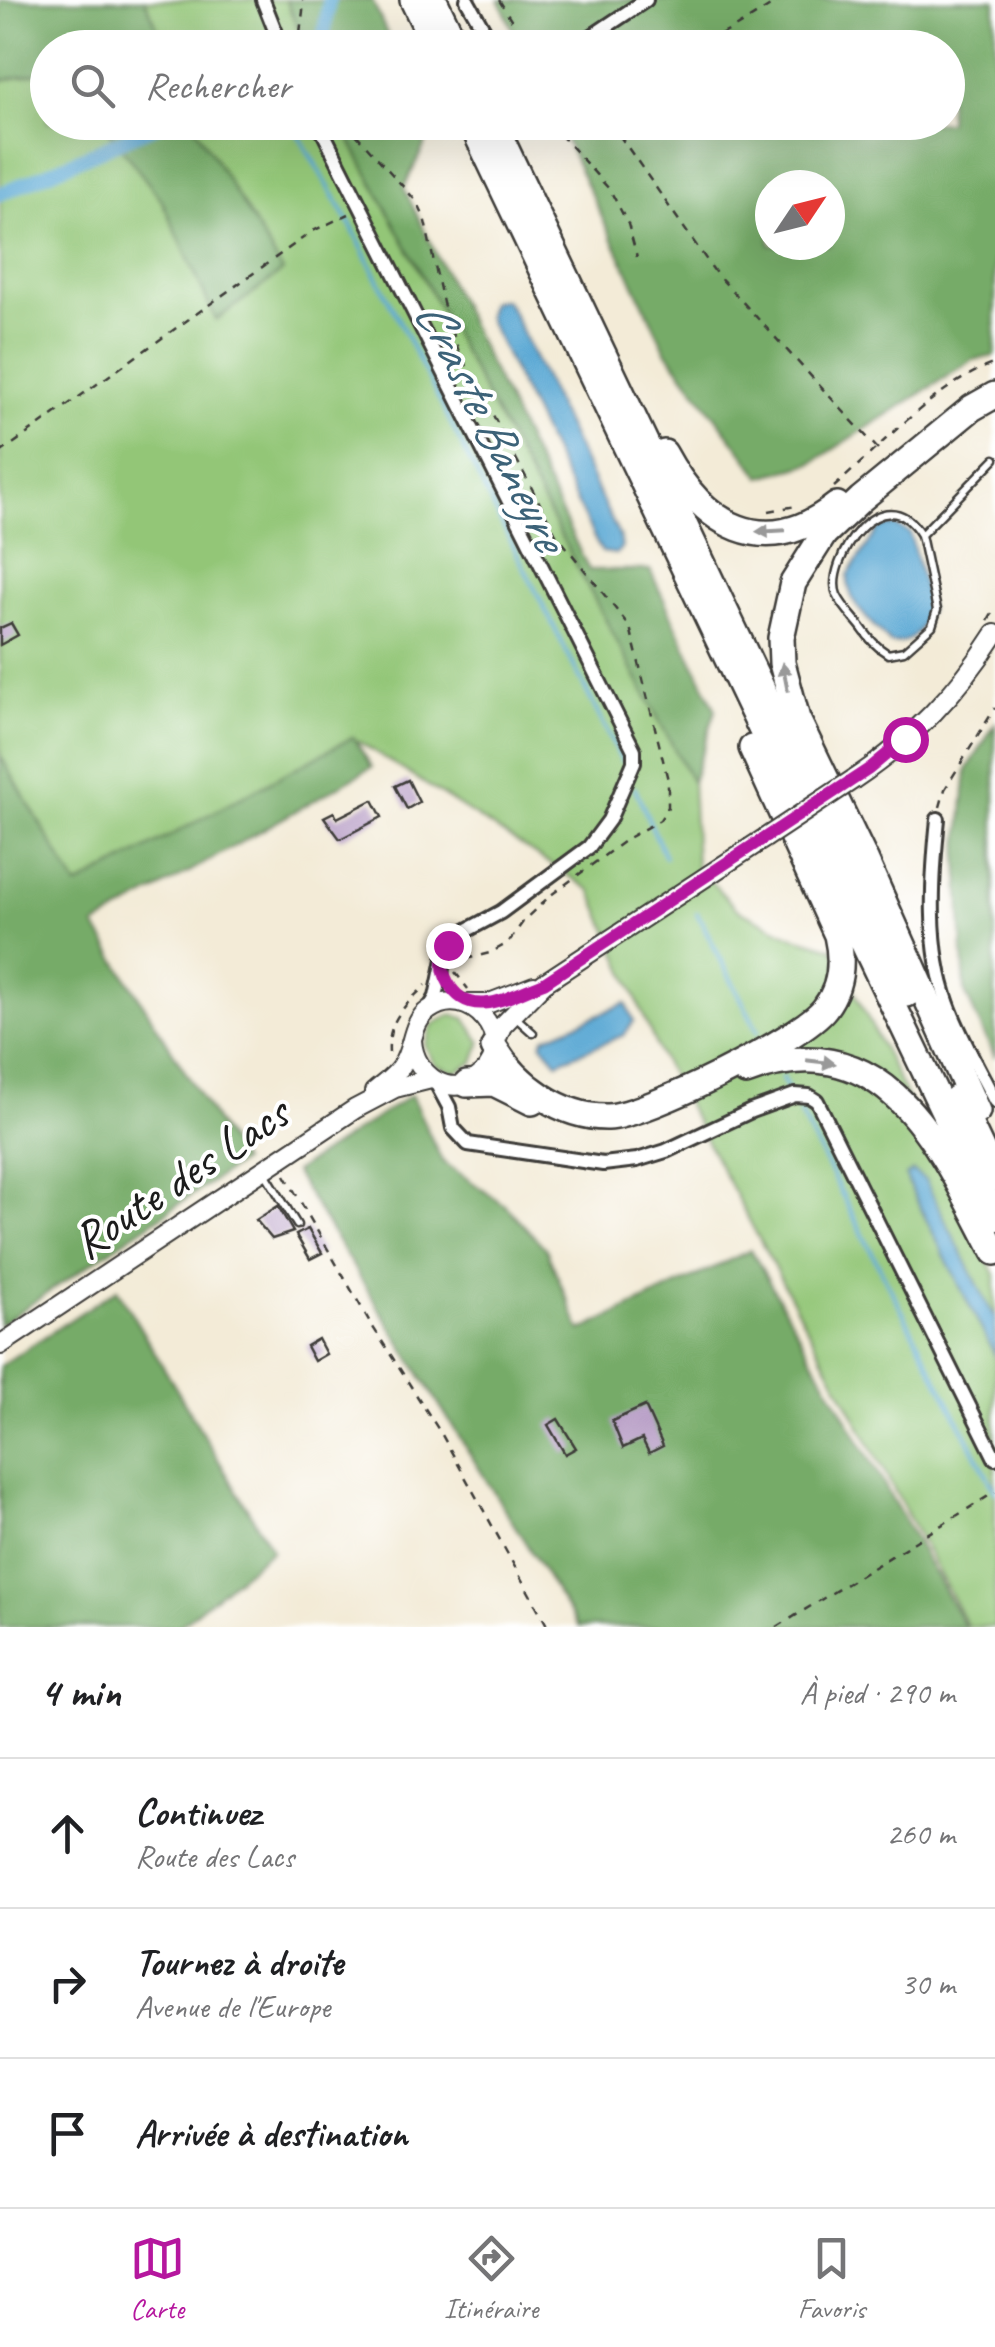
<!DOCTYPE html>
<html lang="fr">
<head>
<meta charset="utf-8">
<style>
  :root { --surface:#fff; --page:#f6f6f6; --text:#202124; --muted:#757577; --line:#e0e0e0; --accent:#b5179e }
  body { margin:0; font-family:Caveat,sans-serif; background:var(--page); color:var(--text) }
  .compass { position:absolute; left:755px; top:170px; width:90px; height:90px; border-radius:50%; background:var(--surface); box-shadow:0 10px 40px #0002; rotate:55deg }
  .stop { position:absolute; width:30px; height:30px; margin:-22px; border:8px solid #b5179e; border-radius:50%; background:#fff }
  .stop.end { background:#b5179e; border-color:#fff; box-shadow:0 2px 10px #0008 }
  .list { margin:0; padding:0; list-style:none }
  h2 { display:flex; justify-content:space-between; align-items:center; height:130px; margin:0; padding:0 40px; font-size:42px }
  h2 small { font-size:32px; font-weight:400; color:var(--muted) }
  .list li { display:grid; grid-template-columns:65px 1fr auto; gap:30px; align-items:center; box-sizing:border-box; height:150px; padding:0 40px; border-top:2px solid var(--line) }
  .list b { display:block; font-size:38px; white-space:nowrap }
  .list p { margin:0; font-size:32px; white-space:nowrap; color:var(--muted) }
  .list em { font-size:32px; font-style:normal; color:var(--muted) }
  .icon { flex:none; width:55px; height:55px; fill:none; stroke:currentColor; stroke-width:2; stroke-linecap:round; stroke-linejoin:round }
  .map { position:relative; flex:none; width:995px; height:1627px; overflow:hidden }
  .search { position:absolute; background:var(--surface); box-shadow:0 10px 40px #0002; left:30px; right:30px; top:30px; height:110px; display:flex; align-items:center; gap:25px; box-sizing:border-box; padding:0 35px; border-radius:55px; color:var(--muted); font-size:38px }
  .sheet { height:580px; background:var(--surface) }
  nav { display:flex; justify-content:space-around; align-items:center; box-sizing:border-box; height:140px; border-top:2px solid var(--line); background:var(--surface); font-size:28px; color:var(--muted) }
  nav a { display:grid; justify-items:center; gap:5px }
  nav .on { color:var(--accent) }
  .map>svg:first-child { display:block }
  .green { fill:#93c677; stroke:#58714a; stroke-width:2.5 }
  .forest { fill:#76ab68; stroke:#496442; stroke-width:2.5; fill-rule:evenodd }
  .water { fill:#5ba9d4; stroke:#3c6278; stroke-width:2.5 }
  .lines { fill:none; stroke-linecap:round; stroke-linejoin:round }
  .stream { stroke:#5ba9d4; stroke-width:4 }
  .canal { stroke:#5ba9d4; stroke-width:14 }
  .building { fill:#baa1c8 }
  .lane-casing { stroke:#3c3b38; stroke-width:11 }
  .street-casing { stroke:#3c3b38; stroke-width:18 }
  .secondary-casing { stroke:#3c3b38; stroke-width:22 }
  .highway-casing { stroke:#3c3b38; stroke-width:30 }
  .path { stroke:#3c3b38; stroke-width:2.5; stroke-dasharray:8 8; stroke-linecap:butt }
  .lane { stroke:#fff; stroke-width:6 }
  .street { stroke:#fff; stroke-width:12 }
  .secondary { stroke:#fff; stroke-width:18 }
  .highway { stroke:#fff; stroke-width:25 }
  .secondary-bridge-casing { stroke:#3c3b38; stroke-width:22; stroke-linecap:butt }
  .secondary-bridge { stroke:#fff; stroke-width:18 }
  .oneway { fill:#999 }
  .route { stroke:#b5179e; stroke-width:12 }
  .labels { text-anchor:middle; dominant-baseline:central; stroke-width:8; stroke-linejoin:round; paint-order:stroke }
  .street-label { font-size:50px; fill:#1c1c1c; stroke:#fff }
  .water-label { font-size:52px; font-style:italic; fill:#3c6278; stroke:#fff }
</style>
</head>
<body>
<div class="map">
<svg width="995" height="1627" viewBox="0 0 995 1627">
  <rect width="100%" height="100%" fill="#fff"/>
  <filter id="ink" filterUnits="userSpaceOnUse"><feTurbulence type="fractalNoise" baseFrequency=".01" numOctaves="2"/><feDisplacementMap in="SourceGraphic" scale="20" xChannelSelector="R" yChannelSelector="G"/><feConvolveMatrix kernelMatrix="1 2 1 2 8 2 1 2 1" color-interpolation-filters="sRGB"/></filter>
  <filter id="wash" filterUnits="userSpaceOnUse"><feTurbulence type="fractalNoise" baseFrequency=".0048" numOctaves="4" result="noise"/><feDisplacementMap in="SourceGraphic" scale="40" xChannelSelector="R" yChannelSelector="G"/><feGaussianBlur stdDeviation="2.25" result="paint"/><feColorMatrix in="noise" values="0 0 0 0 0 0 0 0 0 0 0 0 0 0 0 0 0 1.4 0 .05"/><feComposite in="paint" operator="in"/></filter>
  <g filter="url(#wash)">
    <rect width="100%" height="100%" fill="#f3ebd7"/>
    <g class="green">
      <polygon points="145,0 286,0 306,47 155,47 164,45"/>
      <polygon points="47,71 48,122 341,123 692,782 696,866 737,909 792,936 833,948 995,1275 995,1627 968,1627 659,1053 591,890 353,738 76,887 0,755 0,81"/>
      <polygon points="451,1015 465,1018 481,1042 474,1062 455,1072 435,1065 425,1046 432,1025"/>
    </g>
    <g class="forest">
      <polygon points="0,0 145,0 165,45 48,48 47,71 0,81"/>
      <polygon points="286,0 372,0 393,47 306,47"/>
      <path d="M499 0H995V356L973 360 812 463 761 477 666 351 557 123 948 122V48L521 47ZM770 185H830V245H770Z"/>
      <polygon points="127,122 193,123 283,271 216,320 162,201 109,132"/>
      <polygon points="341,123 427,123 431,132 404,188 589,570 650,570 716,710 692,782"/>
      <polygon points="995,724 995,1058 965,993 958,858 967,770"/>
      <polygon points="353,737 372,767 95,926 241,1162 0,1325 0,755 77,886"/>
      <polygon points="411,1095 442,1161 506,1206 546,1249 581,1331 751,1250 965,1627 578,1627 294,1172"/>
      <polygon points="117,1289 272,1550 178,1627 0,1627 0,1366"/>
    </g>
    <g class="water">
      <polygon points="497,300 505,300 510,307 619,536 622,547 616,554 602,552 596,542 487,317 490,303"/>
      <path d="M894 525 910 533 929 609C922 627 912 647 890 643 873 624 845 602 848 575L879 528Z"/>
      <polygon points="626,1003 634,1021 624,1035 557,1062 542,1044 544,1038"/>
      <polygon points="913,1171 925,1180 995,1319 995,1356 909,1185 906,1176"/>
    </g>
    <g class="lines">
      <g class="stream">
        <polyline points="291,122 350,224 622,761"/>
        <polyline points="635,788 665,857"/>
        <polyline points="697,913 758,1032"/>
        <polyline points="782,1078 787,1088"/>
        <polyline points="800,1113 995,1491"/>
      </g>
      <g class="canal">
        <polyline points="322,48 329,0"/>
        <polyline points="0,194 164,122"/>
      </g>
    </g>
    <g id="blocks">
      <g class="building">
        <polygon points="11,623 18,635 0,645 0,628"/>
        <polygon points="408,780 419,802 407,809 395,786"/>
        <polygon points="373,800 382,817 340,839 324,817 334,812 337,818"/>
        <polygon points="278,1206 293,1232 272,1239 256,1220"/>
        <polygon points="308,1229 322,1253 310,1259 296,1235"/>
        <polygon points="318,1339 326,1354 314,1361 306,1346"/>
        <polygon points="645,1406 663,1446 649,1453 642,1439 623,1448 612,1421"/>
        <polygon points="558,1419 576,1448 565,1454 548,1425"/>
      </g>
    </g>
  </g>
  <g filter="url(#ink)">
    <use href="#blocks" fill-opacity="0" stroke="#3c3b38" stroke-width="2.5"/>
    <g class="lines">
      <defs>
        <g id="lane">
          <path d="M921 535C883 472 824 563 837 595 842 606 853 617 861 627 869 638 876 647 888 654L904 651 932 626 937 610 921 535 995 459"/>
          <polyline points="513,1015 533,1033"/>
          <polyline points="264,1171 297,1225"/>
        </g>
        <g id="street">
          <polyline points="263,0 282,48"/>
          <polyline points="467,0 494,48"/>
          <polyline points="574,48 646,0"/>
          <polyline points="318,122 634,750 634,762 609,820 589,847 501,912 460,934 447,945 436,997 429,1009"/>
          <path d="M938 819C932 878 927 947 948 1004 960 1037 979 1069 995 1101"/>
          <polyline points="435,1081 449,1107 453,1128 468,1144 603,1164 637,1160 666,1151 751,1111 795,1095 809,1096 817,1101 995,1458"/>
        </g>
        <g id="secondary">
          <path d="M854 779C910 742 959 691 995 634"/>
          <polyline points="469,1004 487,1004 534,986"/>
          <polyline points="495,1043 502,1026 544,983 765,838"/>
          <path d="M374 1092C383 1084 396 1076 402 1065 414 1048 410 1023 429 1010 469 981 519 1040 482 1074 452 1102 414 1076 412 1040"/>
          <polyline points="0,1345 355,1109 395,1088 431,1079"/>
        </g>
        <g id="highway">
          <polyline points="413,0 436,48"/>
          <polyline points="434,0 457,48"/>
          <polyline points="471,122 995,1218"/>
          <polyline points="493,122 907,994"/>
          <path d="M664 453C703 525 764 563 837 505"/>
          <path d="M494 1047C517 1085 562 1118 608 1117 645 1116 803 1038 825 1008 842 986 843 961 837 935L752 748"/>
          <path d="M746 1072C888 1019 941 1150 995 1252"/>
          <polyline points="467,1084 494,1083 532,1102"/>
          <polyline points="957,1098 995,1178"/>
          <polyline points="977,1111 866,862 797,719 782,663 781,638 793,583 824,534 861,499 972,408 995,395"/>
        </g>
      </defs>
      <use href="#lane" class="lane-casing"/>
      <use href="#street" class="street-casing"/>
      <use href="#secondary" class="secondary-casing"/>
      <use href="#highway" class="highway-casing"/>
      <g class="path">
        <polyline points="499,0 529,48"/>
        <path d="M303 48C296 31 305 17 303 0"/>
        <polyline points="692,48 733,29 780,0"/>
        <polyline points="345,122 417,202 424,217 443,303 458,349 556,534 630,627 668,780 668,807 660,820 628,838 551,895 525,919 508,943 490,953 458,961"/>
        <polyline points="549,122 610,190 628,224 637,257"/>
        <polyline points="610,122 715,272 878,449"/>
        <polyline points="0,453 313,231 349,214"/>
        <path d="M834 487C882 445 935 385 995 363"/>
        <polyline points="769,511 796,506"/>
        <polyline points="988,620 995,608"/>
        <polyline points="940,807 945,789 995,708"/>
        <polyline points="455,972 468,989"/>
        <path d="M389 1053C387 1021 404 1006 426 985"/>
        <polyline points="285,1175 371,1324 442,1435 548,1627"/>
        <polyline points="777,1627 995,1492"/>
      </g>
      <use href="#lane" class="lane"/>
      <use href="#street" class="street"/>
      <use href="#secondary" class="secondary"/>
      <use href="#highway" class="highway"/>
      <defs>
        <polyline id="secondary-bridge" points="765,838 854,779"/>
      </defs>
      <use href="#secondary-bridge" class="secondary-bridge-casing"/>
      <use href="#secondary-bridge" class="secondary-bridge"/>
    </g>
    <defs><path id="oneway-solid" d="M-6-.8H1V-3.2L6.5 0L1 3.2V.8H-6Z" transform="scale(2.5)"/></defs>
    <g class="oneway">
      <use href="#oneway-solid" transform="translate(771 531) rotate(177)"/>
      <use href="#oneway-solid" transform="translate(785 677) rotate(-101)"/>
      <use href="#oneway-solid" transform="translate(821 1062) rotate(7)"/>
    </g>
  </g>
  <g class="lines" filter="url(#ink)">
    <path class="route" d="M448 945C442 957 441 970 448 982 469 1023 512 995 544 983L869 769 905 739"/>
  </g>
  <g class="labels">
    <g class="street-label">
      <text transform="translate(180 1177) rotate(-34)">Route des Lacs</text>
    </g>
    <g class="water-label">
      <text transform="translate(491 424) rotate(63)">Craste Baneyre</text>
    </g>
  </g>
</svg>
<svg class="compass" viewBox="-18 -18 36 36"><path d="M0-13l5 13h-10z" fill="#e53935"/><path d="M0 13l5-13h-10z" fill="#757577"/></svg>
<div class="stop" style="left:905px;top:739px"></div>
<div class="stop end" style="left:448px;top:945px"></div>
<div class="search"><svg class="icon" aria-label="search" viewBox="0 0 24 24"><circle cx="10" cy="10" r="6"/><path d="M15 15l6 6"/></svg>Rechercher</div>
</div>
<section class="sheet">
<h2>4 min<small>À pied · 290 m</small></h2>
<ul class="list">
<li><svg class="icon" aria-label="ahead" viewBox="0 0 24 24"><path d="M12 20V5M6 11l6-6 6 6"/></svg><div><b>Continuez</b><p>Route des Lacs</p></div><em>260 m</em></li>
<li><svg class="icon" aria-label="right" viewBox="0 0 24 24"><path d="M7 20v-9h11M14 6l5 5-5 5"/></svg><div><b>Tournez à droite</b><p>Avenue de l'Europe</p></div><em>30 m</em></li>
<li><svg class="icon" aria-label="arrive" viewBox="0 0 24 24"><path d="M6 21V4h12l-3 4 3 4H6"/></svg><div><b>Arrivée à destination</b></div></li>
</ul>
</section>
<nav>
<a class="on"><svg class="icon" aria-label="map" viewBox="0 0 24 24"><path d="M3 6l6-2 6 2 6-2v14l-6 2-6-2-6 2zM9 4v14M15 6v14"/></svg>Carte</a>
<a><svg class="icon" aria-label="directions" viewBox="0 0 24 24"><path d="M12 3l9 9-9 9-9-9zM9 14v-3h6M13 9l2 2-2 2"/></svg>Itinéraire</a>
<a><svg class="icon" aria-label="saved" viewBox="0 0 24 24"><path d="M7 4h10v16l-5-4-5 4z"/></svg>Favoris</a>
</nav>
</body>
</html>
